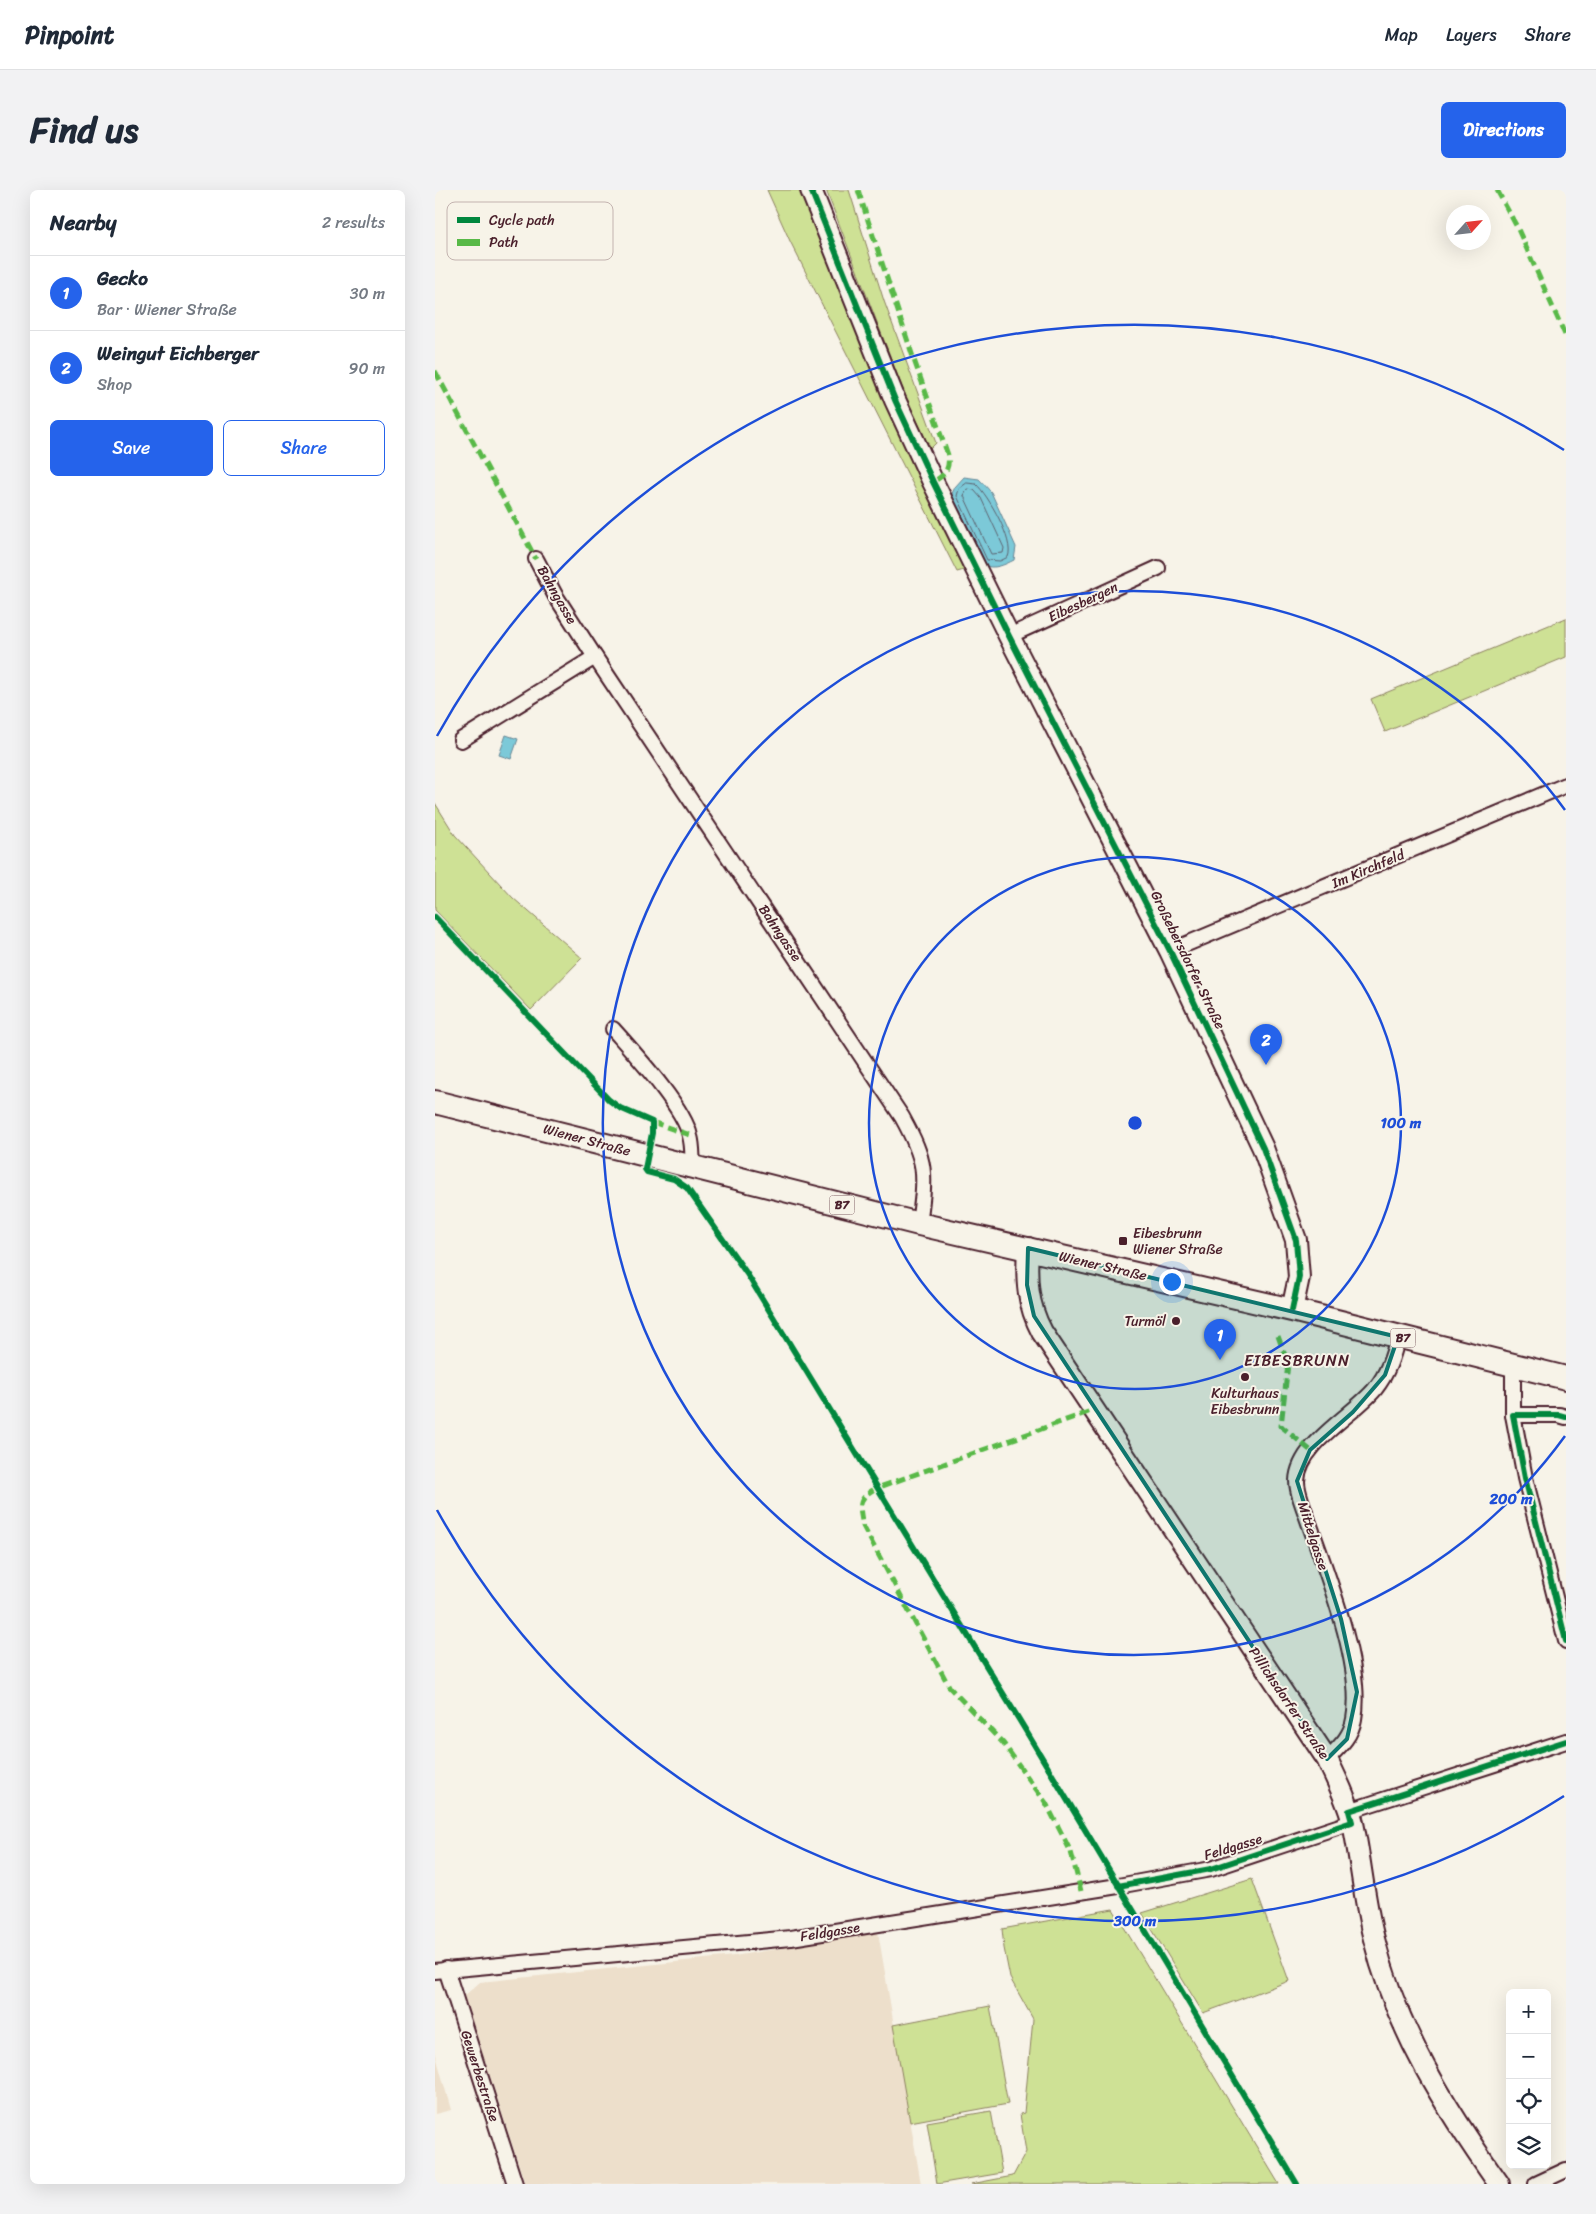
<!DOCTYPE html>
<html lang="en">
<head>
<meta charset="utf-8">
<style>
  :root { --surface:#fff; --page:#f2f2f3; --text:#1f2937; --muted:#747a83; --line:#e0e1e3; --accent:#2563eb }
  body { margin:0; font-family:Sriracha,sans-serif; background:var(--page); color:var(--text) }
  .controls { position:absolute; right:15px; bottom:15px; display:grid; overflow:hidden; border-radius:8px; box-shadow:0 5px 20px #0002 }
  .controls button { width:45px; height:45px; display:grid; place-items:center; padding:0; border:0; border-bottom:1px solid var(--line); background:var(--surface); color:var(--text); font:25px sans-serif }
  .compass { position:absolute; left:1011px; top:15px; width:45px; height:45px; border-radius:50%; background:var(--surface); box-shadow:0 5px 20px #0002; rotate:63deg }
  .you { position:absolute; left:736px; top:1091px; width:18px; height:18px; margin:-12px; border:4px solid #fff; border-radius:50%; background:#1a73e8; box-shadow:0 0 0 8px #1a73e833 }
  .badge { display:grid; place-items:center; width:32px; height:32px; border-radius:50%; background:var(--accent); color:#fff; font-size:16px; font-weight:700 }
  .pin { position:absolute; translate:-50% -41px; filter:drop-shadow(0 1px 2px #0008) }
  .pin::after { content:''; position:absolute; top:26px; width:18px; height:15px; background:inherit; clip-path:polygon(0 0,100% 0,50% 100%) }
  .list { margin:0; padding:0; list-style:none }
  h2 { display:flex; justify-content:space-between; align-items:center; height:65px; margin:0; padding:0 20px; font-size:21px }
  h2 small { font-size:16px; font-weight:400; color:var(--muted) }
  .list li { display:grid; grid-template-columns:32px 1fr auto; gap:15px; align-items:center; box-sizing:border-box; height:75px; padding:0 20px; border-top:1px solid var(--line) }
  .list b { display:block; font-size:19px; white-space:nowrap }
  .list p { margin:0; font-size:16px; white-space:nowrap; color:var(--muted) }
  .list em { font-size:16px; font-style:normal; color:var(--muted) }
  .actions { display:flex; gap:10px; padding:15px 20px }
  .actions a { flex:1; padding:11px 0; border:1px solid var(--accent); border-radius:8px; text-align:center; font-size:18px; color:var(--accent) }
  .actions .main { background:var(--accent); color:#fff }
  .icon { flex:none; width:28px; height:28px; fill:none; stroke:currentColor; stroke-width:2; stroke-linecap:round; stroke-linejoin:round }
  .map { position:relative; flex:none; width:1131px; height:1994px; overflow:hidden; border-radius:8px }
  header { display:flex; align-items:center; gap:30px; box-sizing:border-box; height:70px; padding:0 25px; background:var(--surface); border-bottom:1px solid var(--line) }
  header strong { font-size:24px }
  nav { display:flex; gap:28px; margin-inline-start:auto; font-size:18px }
  .intro { display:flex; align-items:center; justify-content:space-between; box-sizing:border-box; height:120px; padding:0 30px }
  h1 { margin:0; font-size:35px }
  .button { padding:12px 22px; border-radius:8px; background:var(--accent); color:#fff; font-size:18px; font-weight:700 }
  main { display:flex; gap:30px; padding:0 30px }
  aside { flex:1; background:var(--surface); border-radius:8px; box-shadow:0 5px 20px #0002 }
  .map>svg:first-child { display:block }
  .built { fill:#eddfcb }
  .green { fill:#cee195; stroke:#8c8060 }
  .water { fill:#7bc9d8; stroke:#678593 }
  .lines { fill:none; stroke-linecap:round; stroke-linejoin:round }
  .shore { stroke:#5e6370; stroke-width:1 }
  .street-casing { stroke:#4a1f2b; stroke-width:18 }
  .secondary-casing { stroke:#4a1f2b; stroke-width:24 }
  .primary-casing { stroke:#4a1f2b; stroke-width:26 }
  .street { stroke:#f7f3e8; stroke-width:14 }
  .secondary { stroke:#f7f3e8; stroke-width:20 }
  .primary { stroke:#f7f3e8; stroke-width:22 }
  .quiet { stroke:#58b947; stroke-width:5; stroke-dasharray:10 5; stroke-linecap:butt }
  .cycleway-casing { stroke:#f7f3e8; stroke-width:9 }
  .cycleway { stroke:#00873e; stroke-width:6 }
  .marked { fill:#0f766e; fill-opacity:0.2; stroke:#0f766e; stroke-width:4; stroke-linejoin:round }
  .ring { fill:none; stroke:#1d4ed8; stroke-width:2.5 }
  .poi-dot { fill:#4a1f2b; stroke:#f7f3e8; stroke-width:2 }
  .labels { text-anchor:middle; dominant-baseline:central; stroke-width:4; stroke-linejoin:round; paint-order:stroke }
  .shield { fill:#f7f3e8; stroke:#7e5f64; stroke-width:1 }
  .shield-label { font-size:12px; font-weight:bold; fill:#4a1f2b }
  .street-label { font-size:14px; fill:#4a1f2b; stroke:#f7f3e8 }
  .poi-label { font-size:14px; fill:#4a1f2b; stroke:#f7f3e8; text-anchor:start }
  .quarter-label { font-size:16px; letter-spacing:1px; fill:#4a1f2b; stroke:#f7f3e8 }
  .key { fill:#f7f3e8; stroke:#c3b3af; stroke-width:1 }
  .key-label { font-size:14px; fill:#4a1f2b }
  .centre { fill:#1d4ed8; stroke:#f7f3e8; stroke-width:2.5 }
  .ring-label { font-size:15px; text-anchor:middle; font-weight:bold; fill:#1d4ed8; stroke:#f7f3e8; stroke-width:4; stroke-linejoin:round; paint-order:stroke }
</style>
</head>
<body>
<header>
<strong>Pinpoint</strong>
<nav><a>Map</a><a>Layers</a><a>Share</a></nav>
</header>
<div class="intro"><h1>Find us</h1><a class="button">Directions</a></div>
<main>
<aside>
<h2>Nearby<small>2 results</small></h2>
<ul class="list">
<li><span class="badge">1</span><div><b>Gecko</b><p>Bar · Wiener Straße</p></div><em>30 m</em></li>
<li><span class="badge">2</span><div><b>Weingut Eichberger</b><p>Shop</p></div><em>90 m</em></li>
</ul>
<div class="actions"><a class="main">Save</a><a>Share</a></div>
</aside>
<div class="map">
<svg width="1131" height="1994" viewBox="0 0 1131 1994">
  <rect width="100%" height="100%" fill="#f7f3e8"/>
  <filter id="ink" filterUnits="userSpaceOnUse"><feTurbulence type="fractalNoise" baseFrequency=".02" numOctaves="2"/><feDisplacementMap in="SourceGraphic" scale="10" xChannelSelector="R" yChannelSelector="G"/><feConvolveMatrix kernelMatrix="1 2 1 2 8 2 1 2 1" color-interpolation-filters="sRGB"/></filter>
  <g filter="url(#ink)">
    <g class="built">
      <polygon points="443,1742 486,1994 90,1994 29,1806 45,1792 299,1766"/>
      <polygon points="0,1862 16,1920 0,1924"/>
    </g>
    <g class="green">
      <polygon points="332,0 369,0 494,304 529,380 522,382 355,51"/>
      <polygon points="391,0 414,0 449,111 501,253 495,259 467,197"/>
      <polygon points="1131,428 1131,467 950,542 936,509"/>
      <polygon points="0,613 20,645 78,708 147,768 96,820 0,720"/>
      <polygon points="817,1689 854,1791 768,1823 707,1723"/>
      <polygon points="678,1719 844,1994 536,1994 578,1986 591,1962 585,1924 589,1923 598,1829 575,1788 569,1758 567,1739"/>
      <polygon points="555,1816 573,1914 475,1932 458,1835"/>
      <polygon points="556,1921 567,1983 502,1994 492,1932"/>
    </g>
    <g class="water">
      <path d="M529 287 544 289 556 302 581 357 579 370C569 375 559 380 548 375L516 306 520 297Z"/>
      <polygon points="71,545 83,549 76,569 64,565"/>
    </g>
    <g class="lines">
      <g class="shore">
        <path d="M532 293 541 294C553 305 580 352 573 367L565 371 552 370 522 306 524 299Z"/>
        <polygon points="533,299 539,300 546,308 569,358 568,363 556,364 529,306"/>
      </g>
      <defs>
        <g id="street">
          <path d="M101 369 120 405 160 467 467 927C492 972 491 983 484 1034"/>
          <polyline points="574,446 723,378"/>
          <polyline points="26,550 160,467"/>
          <polyline points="735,761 1131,595"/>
          <path d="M178 839C199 863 249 917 255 946 258 956 257 967 258 977"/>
          <polyline points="1078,1176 1078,1225 1090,1288 1131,1451"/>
          <polyline points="1078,1225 1124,1225 1131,1227"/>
          <path d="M892 1569C904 1557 916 1547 919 1529 930 1472 885 1367 866 1310 864 1304 862 1297 862 1291 863 1254 919 1225 940 1199 953 1183 958 1166 963 1147"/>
          <polyline points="914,1621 1131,1551"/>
          <polyline points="11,1779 80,1994"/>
          <polyline points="0,1781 356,1748 683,1696 776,1679 917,1632"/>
          <polyline points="1101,1994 1131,1980"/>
        </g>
        <g id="secondary">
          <polyline points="376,0 460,210 498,292 574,446 735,761 828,958 861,1050 864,1087 857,1120"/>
          <path d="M593 1058C591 1089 592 1114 607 1142L892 1569C902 1590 912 1610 918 1633 926 1671 929 1711 939 1749 961 1839 1011 1919 1064 1994"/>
        </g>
        <polyline id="primary" points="0,912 484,1034 857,1120 1131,1188"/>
      </defs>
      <use href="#street" class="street-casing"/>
      <use href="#secondary" class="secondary-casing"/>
      <use href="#primary" class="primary-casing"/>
      <use href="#street" class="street"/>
      <use href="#secondary" class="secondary"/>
      <use href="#primary" class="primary"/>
      <g class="quiet">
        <path d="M423 0 479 170 513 265C515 279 510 285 498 292"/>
        <polyline points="1062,0 1082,37 1131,147"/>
        <polyline points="0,181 101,369"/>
        <polyline points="217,932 255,945"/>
        <polyline points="843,1146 853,1174 846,1236 875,1260"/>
        <path d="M646 1701 636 1662 611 1613 568 1553 515 1498 428 1336C424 1315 422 1308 442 1298L659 1220"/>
      </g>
      <defs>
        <g id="cycleway">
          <polyline points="376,0 460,210 498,292 574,446 735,761 828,958 861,1050 864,1087 857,1120"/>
          <polyline points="0,727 174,910 185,918 217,932 217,943 210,979 212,982 239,989 252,998 312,1084 591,1541 862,1994"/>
          <polyline points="1131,1227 1124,1225 1078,1225 1090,1288 1131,1451"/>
          <polyline points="683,1696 776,1679 917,1632 914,1621 1131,1551"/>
        </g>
      </defs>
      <use href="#cycleway" class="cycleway-casing"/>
      <use href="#cycleway" class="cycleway"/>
    </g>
  </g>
  <path class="marked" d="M593 1058 963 1147 950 1185 918 1222 875 1260 862 1291 906 1429 922 1502 912 1549 892 1569 599 1126 592 1095Z"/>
  <g class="ring">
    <circle cx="700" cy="933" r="266"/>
    <path d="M1130 1246A532 532 0 1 1 1130 620"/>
    <path d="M1129 1606A798 798 0 0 1 2 1320M2 546A798 798 0 0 1 1129 260"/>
  </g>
  <g class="poi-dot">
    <rect x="683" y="1046" width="10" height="10" rx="2.5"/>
    <circle cx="741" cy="1131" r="5"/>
    <circle cx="810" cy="1187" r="5"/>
  </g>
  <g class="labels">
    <g class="shield">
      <rect x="394.5" y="1005.5" width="25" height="19" rx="4"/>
      <rect x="955.5" y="1138.5" width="25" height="19" rx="4"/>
    </g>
    <g class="shield-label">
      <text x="407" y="1015">B7</text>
      <text x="968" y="1148">B7</text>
    </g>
    <g class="street-label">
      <text transform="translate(122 405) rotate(60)">Bahngasse</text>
      <text transform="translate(648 412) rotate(-25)">Eibesbergen</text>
      <text transform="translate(933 679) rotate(-23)">Im Kirchfeld</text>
      <text transform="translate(345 743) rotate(56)">Bahngasse</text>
      <text transform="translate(753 770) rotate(64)">Großebersdorfer Straße</text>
      <text transform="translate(152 950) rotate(15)">Wiener Straße</text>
      <text transform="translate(668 1076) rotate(13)">Wiener Straße</text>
      <text transform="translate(878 1346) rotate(72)">Mittelgasse</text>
      <text transform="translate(854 1513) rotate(56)">Pillichsdorfer Straße</text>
      <text transform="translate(798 1657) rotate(-17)">Feldgasse</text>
      <text transform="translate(395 1742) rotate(-9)">Feldgasse</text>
      <text transform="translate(45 1886) rotate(72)">Gewerbestraße</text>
    </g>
    <g class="poi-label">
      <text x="698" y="1043">Eibesbrunn<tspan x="698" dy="16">Wiener Straße</tspan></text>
      <text x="731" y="1131" text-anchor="end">Turmöl</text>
      <text x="810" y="1203" text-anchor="middle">Kulturhaus<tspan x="810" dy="16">Eibesbrunn</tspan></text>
    </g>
    <g class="quarter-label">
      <text x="862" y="1170">EIBESBRUNN</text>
    </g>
  </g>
  <rect x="12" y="12" width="166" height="58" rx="8" class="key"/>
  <rect x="22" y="27" width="23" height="6" fill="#00873e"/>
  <rect x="22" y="49" width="23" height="7" fill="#58b947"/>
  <g class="key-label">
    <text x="54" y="35">Cycle path</text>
    <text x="54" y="57">Path</text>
  </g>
  <circle cx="700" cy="933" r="8" class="centre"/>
  <g class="ring-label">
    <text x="966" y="938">100 m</text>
    <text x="1076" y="1314">200 m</text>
    <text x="700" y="1736">300 m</text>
  </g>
</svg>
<div class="controls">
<button>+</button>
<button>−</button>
<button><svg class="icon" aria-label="locate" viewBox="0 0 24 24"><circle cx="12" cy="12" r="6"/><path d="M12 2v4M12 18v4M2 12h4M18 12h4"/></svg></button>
<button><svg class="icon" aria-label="layers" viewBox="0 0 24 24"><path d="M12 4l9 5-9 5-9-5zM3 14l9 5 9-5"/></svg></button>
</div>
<svg class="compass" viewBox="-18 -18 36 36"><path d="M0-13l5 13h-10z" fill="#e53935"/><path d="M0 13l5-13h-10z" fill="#747a83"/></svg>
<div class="you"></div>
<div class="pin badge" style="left:785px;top:1170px">1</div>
<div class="pin badge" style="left:831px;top:875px">2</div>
</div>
</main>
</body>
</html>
